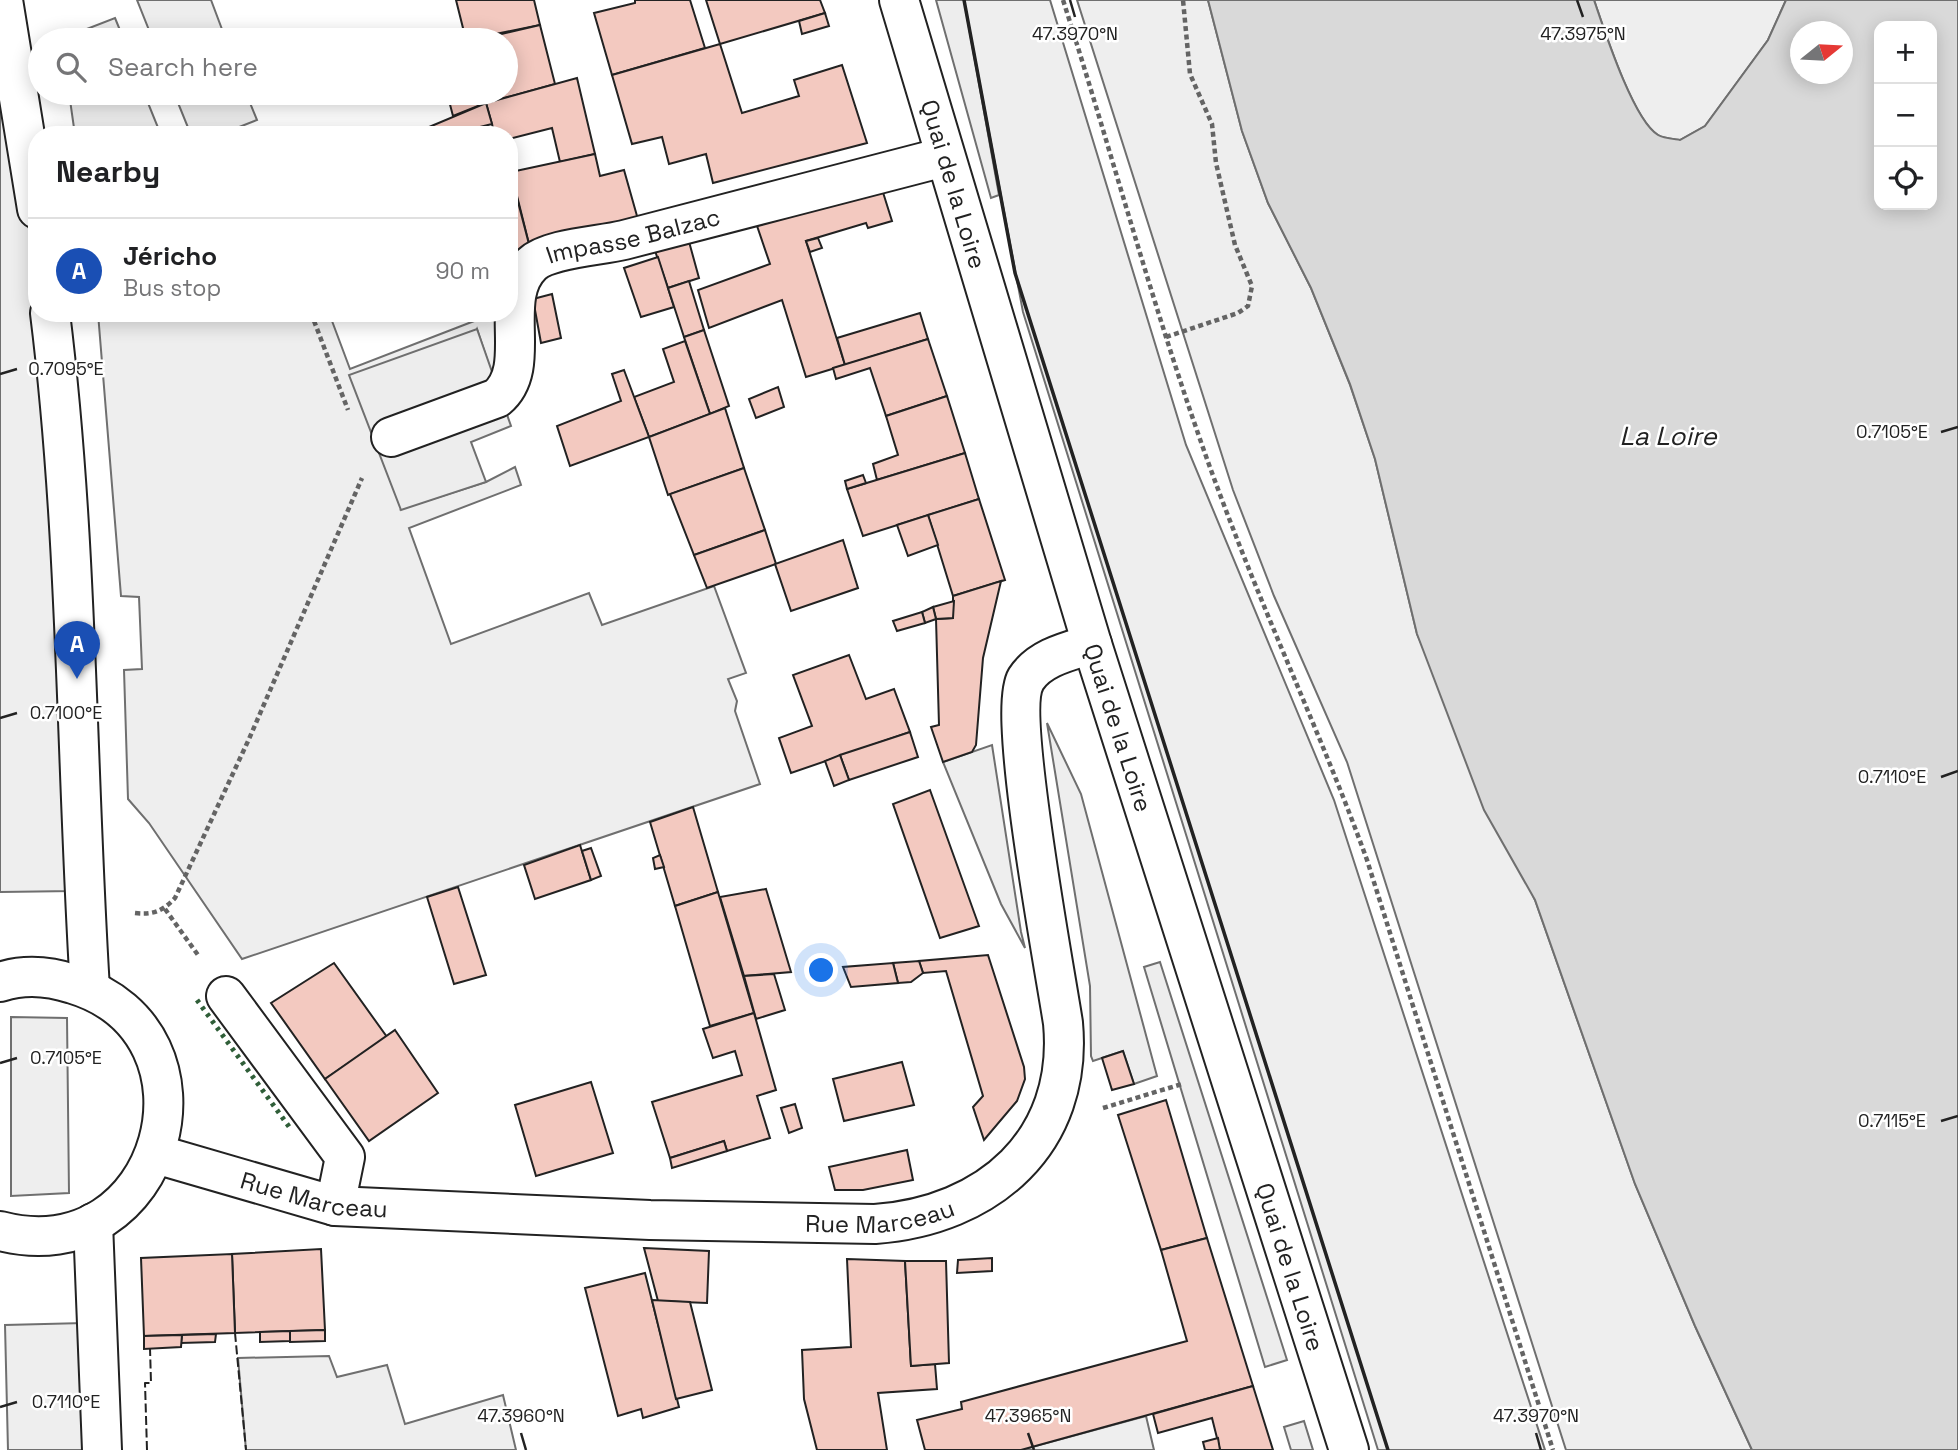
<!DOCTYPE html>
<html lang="en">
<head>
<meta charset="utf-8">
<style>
  :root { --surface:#fff; --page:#f2f2f2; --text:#202124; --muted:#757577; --line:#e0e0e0; --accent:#c62828 }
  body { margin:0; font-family:"Space Grotesk",sans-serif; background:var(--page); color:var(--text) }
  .controls { position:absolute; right:21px; top:21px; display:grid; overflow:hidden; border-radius:14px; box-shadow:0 4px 18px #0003 }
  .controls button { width:63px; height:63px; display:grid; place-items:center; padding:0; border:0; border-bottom:2px solid var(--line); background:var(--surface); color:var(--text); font:35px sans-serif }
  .compass { position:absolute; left:1790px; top:21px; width:63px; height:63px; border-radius:50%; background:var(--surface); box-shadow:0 4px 18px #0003; rotate:72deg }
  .you { position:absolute; left:822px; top:971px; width:24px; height:24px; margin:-18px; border:5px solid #fff; border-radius:50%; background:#1a73e8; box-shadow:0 0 0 10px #1a73e833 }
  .badge { display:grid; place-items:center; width:46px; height:46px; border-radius:50%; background:var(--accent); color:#fff; font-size:23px; font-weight:700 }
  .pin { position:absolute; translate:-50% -58px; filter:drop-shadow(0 2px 4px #0008) }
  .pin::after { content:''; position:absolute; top:37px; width:24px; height:21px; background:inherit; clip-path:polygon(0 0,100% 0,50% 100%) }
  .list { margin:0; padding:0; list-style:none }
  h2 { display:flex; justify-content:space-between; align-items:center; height:91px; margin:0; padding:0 28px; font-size:30px }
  h2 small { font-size:23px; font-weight:400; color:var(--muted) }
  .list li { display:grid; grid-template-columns:46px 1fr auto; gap:21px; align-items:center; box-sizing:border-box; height:105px; padding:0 28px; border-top:2px solid var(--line) }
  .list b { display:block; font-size:26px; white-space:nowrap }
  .list p { margin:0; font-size:23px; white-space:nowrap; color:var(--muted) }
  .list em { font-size:23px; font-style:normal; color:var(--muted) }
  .icon { flex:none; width:38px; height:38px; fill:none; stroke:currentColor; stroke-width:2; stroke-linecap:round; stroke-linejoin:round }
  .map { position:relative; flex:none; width:1958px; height:1450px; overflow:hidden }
  .search { position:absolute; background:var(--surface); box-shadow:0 4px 18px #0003; left:28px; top:28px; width:490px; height:77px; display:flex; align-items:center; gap:18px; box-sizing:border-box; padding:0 24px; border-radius:38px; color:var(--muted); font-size:26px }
  .panel { position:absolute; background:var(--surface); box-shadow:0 4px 18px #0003; left:28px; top:126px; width:490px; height:196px; border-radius:28px }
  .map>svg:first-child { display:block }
  .green { fill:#eee; stroke:#6f6f6f; stroke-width:2 }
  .parking { fill:#ededed; stroke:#6f6f6f; stroke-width:2 }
  .water { fill:#d9d9d9; stroke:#6f6f6f; stroke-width:2; fill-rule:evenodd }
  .building { fill:#f3c9c0; stroke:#222; stroke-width:2 }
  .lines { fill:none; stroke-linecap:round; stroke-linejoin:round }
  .street-casing { stroke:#222; stroke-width:42 }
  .secondary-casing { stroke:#222; stroke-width:42 }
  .path { stroke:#646464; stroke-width:4.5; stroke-dasharray:5 3.5; stroke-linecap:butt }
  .street { stroke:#fff; stroke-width:38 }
  .secondary { stroke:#fff; stroke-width:38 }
  .hedge { stroke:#2f5e38; stroke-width:5; stroke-dasharray:3.5 5; stroke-linecap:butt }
  .fence { stroke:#222; stroke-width:2; stroke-dasharray:9 3.5; stroke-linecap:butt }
  .wall { stroke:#222; stroke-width:3.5 }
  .ticks { fill:none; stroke:#222; stroke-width:2.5 }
  .labels { text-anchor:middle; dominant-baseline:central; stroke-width:5; stroke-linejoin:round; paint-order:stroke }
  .street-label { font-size:24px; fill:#222; stroke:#fff }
  .water-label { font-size:26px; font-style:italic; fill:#222; stroke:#fff }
  .ticks-label { font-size:18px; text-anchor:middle; fill:#222; stroke:#fff; stroke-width:5; stroke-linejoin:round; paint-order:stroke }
</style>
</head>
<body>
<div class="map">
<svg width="1958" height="1450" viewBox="0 0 1958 1450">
  <rect width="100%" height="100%" fill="#fff"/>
  <g class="green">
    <polygon points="964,0 1050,0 1186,445 1334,800 1545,1450 1378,1450 1023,312"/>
    <polygon points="1077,0 1208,0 1242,131 1268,203 1311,288 1350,385 1375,459 1417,634 1535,900 1635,1184 1695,1326 1752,1450 1566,1450 1347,762 1274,596 1233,490"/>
    <path d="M1594 0H1786L1768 40 1705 126 1680 140C1674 139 1663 138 1658 135 1633 120 1604 29 1594 0Z"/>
    <polygon points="0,16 37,288 73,891 0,892"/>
    <polygon points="115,18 124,40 61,40 61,39"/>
    <polygon points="69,93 144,93 161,135 75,135"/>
    <polygon points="98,313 329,313 350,369 495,313 503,363 492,374 477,329 401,509 486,482 515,467 521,485 409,528 451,644 589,593 602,625 714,586 746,673 728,679 737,701 735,711 760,784 242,959 149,823 128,799 124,670 142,669 139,597 121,596"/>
    <polygon points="1047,723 1081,794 1157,1076 1134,1084 1123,1051 1093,1061 1091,1056 1090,986"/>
    <polygon points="992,745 1021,932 1025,948 1001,904 943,762"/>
    <polygon points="11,1017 67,1018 69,1193 11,1196"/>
    <polygon points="84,1323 89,1450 8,1450 5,1325"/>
    <polygon points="329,1356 337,1377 387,1365 405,1424 503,1395 516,1450 246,1450 238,1358"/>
    <polygon points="1146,1416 1154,1450 1021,1450"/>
  </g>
  <g class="parking">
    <polygon points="137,0 211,0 226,40 153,40"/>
    <polygon points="936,0 964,0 999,195 991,198"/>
    <polygon points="174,93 246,93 257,120 219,135 191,135"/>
    <polygon points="477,329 511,426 471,442 486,482 401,510 349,375"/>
    <polygon points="1160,962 1287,1360 1265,1367 1144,967"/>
    <polygon points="1304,1421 1313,1450 1291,1450 1284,1427"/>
  </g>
  <path class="water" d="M1208 0H1594C1604 29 1633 120 1658 135 1663 138 1674 139 1680 140L1705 126 1768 40 1786 0H1958V1450H1752L1695 1326 1635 1184 1535 900 1484 810 1417 634 1375 459 1350 384 1311 288 1268 203 1242 131ZM1879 26H1932V205H1879ZM1800 32H1842V74H1800Z"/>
  <g class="building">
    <polygon points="456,0 534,0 540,25 466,40"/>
    <polygon points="635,0 690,0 705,48 612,75 594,13 635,3"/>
    <polygon points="706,0 820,0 825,13 720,44"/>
    <polygon points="825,13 829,26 802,34 799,21"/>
    <polygon points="540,25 555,84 483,104 480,93 506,93 506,40 476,40"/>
    <polygon points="720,44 742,113 799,96 794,80 842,65 867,143 713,183 706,154 669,164 662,137 632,144 612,75"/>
    <polygon points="577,78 595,154 560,162 552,128 509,139 509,135 495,135 486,103"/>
    <polygon points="447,93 480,93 483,104 453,116"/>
    <polygon points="486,103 492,124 472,129 474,135 410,135"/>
    <polygon points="595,154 600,176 624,170 639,223 531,252 511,172"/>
    <polygon points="509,167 531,252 514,257 509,238"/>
    <polygon points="881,186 892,221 868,228 866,223 806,241 845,365 806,377 782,300 709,328 698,290 770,264 755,220"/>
    <polygon points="688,238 699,278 668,288 654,248"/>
    <polygon points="818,238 822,248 810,252 806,241"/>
    <polygon points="658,257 674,307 641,317 624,268"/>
    <polygon points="689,281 704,330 684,337 668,288"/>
    <polygon points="552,294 561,338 541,343 533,299"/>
    <polygon points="920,313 928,339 845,365 837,338"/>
    <polygon points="704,330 729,406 710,414 684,337"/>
    <polygon points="928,339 947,396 886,416 870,368 836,379 833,368"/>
    <polygon points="685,341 710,414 649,437 634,397 674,382 663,349"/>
    <polygon points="624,370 649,437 570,466 557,426 621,401 612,374"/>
    <polygon points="778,387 784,407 756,418 749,399"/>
    <polygon points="947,396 965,453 877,480 873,464 898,455 886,416"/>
    <polygon points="725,408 744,468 668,495 649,437"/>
    <polygon points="965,453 979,499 863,536 847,489"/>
    <polygon points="744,468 765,530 694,555 670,494"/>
    <polygon points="863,475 866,483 847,489 845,481"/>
    <polygon points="979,499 1005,580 953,596 928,515"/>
    <polygon points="928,515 938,545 908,556 897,525"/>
    <polygon points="765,530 776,564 707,588 694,555"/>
    <polygon points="843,540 858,588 791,611 775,564"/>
    <polygon points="1001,581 983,658 976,745 972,752 943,762 931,727 939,725 936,619 953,618 953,596"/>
    <polygon points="954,601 953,618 936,619 933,607"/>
    <polygon points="933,607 936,619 925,623 922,612"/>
    <polygon points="922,612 925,623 897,631 893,621"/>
    <polygon points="849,655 866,699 894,689 910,732 791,773 779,738 812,726 793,675"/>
    <polygon points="910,732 918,757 849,780 840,755"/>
    <polygon points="840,755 849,780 834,786 825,761"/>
    <polygon points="930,790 979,926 940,938 893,804"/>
    <polygon points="693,807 718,892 675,906 650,822"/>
    <polygon points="580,845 591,880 535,899 524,865"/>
    <polygon points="591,848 601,876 591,880 582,851"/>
    <polygon points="660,855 664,867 655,869 653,858"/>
    <polygon points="458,887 486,975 454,984 427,897"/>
    <polygon points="766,889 791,972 744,976 720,897"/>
    <polygon points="718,892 754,1013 710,1026 675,906"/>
    <polygon points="988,955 1024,1067 1025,1079 1017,1101 984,1140 973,1107 983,1096 946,971 923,973 919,961"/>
    <polygon points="919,961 923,973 911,982 898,983 893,963"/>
    <polygon points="334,963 387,1037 325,1079 271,1003"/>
    <polygon points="893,963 898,983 851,987 843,967"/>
    <polygon points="774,974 785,1010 756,1019 744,976"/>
    <polygon points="754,1013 776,1090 757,1096 770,1138 727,1151 724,1141 670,1158 652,1102 742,1075 735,1051 713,1058 703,1029"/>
    <polygon points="395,1030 438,1093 369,1141 325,1079"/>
    <polygon points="1123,1051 1134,1084 1112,1090 1102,1058"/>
    <polygon points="902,1062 914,1105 844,1121 833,1079"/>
    <polygon points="591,1082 613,1153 536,1176 515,1105"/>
    <polygon points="1166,1100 1207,1238 1161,1250 1118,1115"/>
    <polygon points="795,1104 802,1128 789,1133 781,1108"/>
    <polygon points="724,1141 727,1151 672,1168 670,1158"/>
    <polygon points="907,1150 913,1180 863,1190 835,1190 829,1167"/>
    <polygon points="1207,1238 1253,1386 1021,1450 925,1450 917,1420 962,1409 961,1402 1187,1341 1161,1250"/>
    <polygon points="644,1248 709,1251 707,1303 658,1301"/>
    <polygon points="321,1249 325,1330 235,1333 232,1254"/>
    <polygon points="232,1254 235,1333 144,1336 141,1258"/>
    <polygon points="992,1258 992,1271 957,1273 958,1260"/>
    <polygon points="847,1259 905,1261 911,1366 935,1364 937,1389 878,1393 887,1450 817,1450 804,1399 802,1350 851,1347"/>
    <polygon points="905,1261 946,1261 949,1363 911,1366"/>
    <polygon points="645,1273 679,1407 643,1418 641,1409 618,1416 585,1288"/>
    <polygon points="652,1300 690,1302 712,1390 676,1399"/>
    <polygon points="325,1330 325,1341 290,1342 290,1331"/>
    <polygon points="290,1331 290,1341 260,1342 260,1332"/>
    <polygon points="216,1334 215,1342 181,1343 182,1335"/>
    <polygon points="182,1335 181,1347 144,1349 144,1336"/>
    <polygon points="1253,1386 1273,1450 1220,1450 1212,1418 1158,1433 1153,1414"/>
    <polygon points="1218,1438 1220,1450 1205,1450 1203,1442"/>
  </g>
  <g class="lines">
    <defs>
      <g id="street">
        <path id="s1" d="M391 437 497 398C535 366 495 299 532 264 549 248 600 246 624 240 731 213 837 184 944 157"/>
        <polyline points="226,996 345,1157 335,1206"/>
        <path id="s2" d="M156 1154 335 1206 650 1220 875 1224C988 1216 1074 1142 1063 1023 1055 970 1006 712 1026 679 1040 657 1070 651 1092 644"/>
      </g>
      <g id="secondary">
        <polyline points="3,0 37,209"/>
        <path id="s3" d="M899 0 1092 644 1349 1450"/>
        <path d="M50 313C78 537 76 764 90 989"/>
        <path d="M0 982C24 974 49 976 73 984 231 1032 166 1274 0 1231"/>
        <polyline points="93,1223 102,1450"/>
      </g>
    </defs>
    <use href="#street" class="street-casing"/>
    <use href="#secondary" class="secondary-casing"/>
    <g class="path">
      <path d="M1063 0C1119 175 1165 354 1232 526 1275 638 1326 747 1367 860L1553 1450"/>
      <polyline points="311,313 348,410"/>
      <polyline points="1166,337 1238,313 1248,306 1252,286 1235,245 1216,163 1212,124 1190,74 1183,0"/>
      <polyline points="165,909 198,955"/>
      <path d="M135 913C153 915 163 911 175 898L249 739 362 478"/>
      <polyline points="1103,1108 1182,1084"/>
    </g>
    <use href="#street" class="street"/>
    <use href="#secondary" class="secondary"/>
    <polyline class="hedge" points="197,1000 290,1128"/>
    <g class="fence">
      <polyline points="235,1333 246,1450"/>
      <polyline points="147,1450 145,1383 151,1383 150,1348"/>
    </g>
    <polyline class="wall" points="964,0 1015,273 1388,1450"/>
  </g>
  <path class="ticks" d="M1070 0 1075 17M1577 0 1583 17M0 374 17 369M1941 432 1958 427M0 718 17 713M1941 777 1958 771M0 1063 17 1058M1941 1121 1958 1116M0 1407 17 1402M521 1433 526 1450M1028 1433 1034 1450M1536 1433 1541 1450"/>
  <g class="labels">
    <g class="street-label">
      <text stroke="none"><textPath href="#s3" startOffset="192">Quai de la Loire</textPath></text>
      <text stroke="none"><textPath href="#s1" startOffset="362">Impasse Balzac</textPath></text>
      <text stroke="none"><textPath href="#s3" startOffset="760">Quai de la Loire</textPath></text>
      <text stroke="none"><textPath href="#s2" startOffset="164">Rue Marceau</textPath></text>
      <text stroke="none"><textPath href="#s2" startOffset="732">Rue Marceau</textPath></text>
      <text stroke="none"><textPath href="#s3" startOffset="1326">Quai de la Loire</textPath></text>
    </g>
    <g class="water-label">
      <text x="1668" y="436">La Loire</text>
    </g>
  </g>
  <g class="ticks-label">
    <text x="1075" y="40">47.3970°N</text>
    <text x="1583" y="40">47.3975°N</text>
    <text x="66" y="375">0.7095°E</text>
    <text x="1892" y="438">0.7105°E</text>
    <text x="66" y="719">0.7100°E</text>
    <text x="1892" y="783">0.7110°E</text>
    <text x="66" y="1064">0.7105°E</text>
    <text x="1892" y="1127">0.7115°E</text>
    <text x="66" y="1408">0.7110°E</text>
    <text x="521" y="1422">47.3960°N</text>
    <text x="1028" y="1422">47.3965°N</text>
    <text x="1536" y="1422">47.3970°N</text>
  </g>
</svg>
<div class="controls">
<button>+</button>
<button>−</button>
<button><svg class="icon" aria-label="locate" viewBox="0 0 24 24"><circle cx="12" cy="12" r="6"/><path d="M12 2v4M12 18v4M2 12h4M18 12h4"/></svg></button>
</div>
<svg class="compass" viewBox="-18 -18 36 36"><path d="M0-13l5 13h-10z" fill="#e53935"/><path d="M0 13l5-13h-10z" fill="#757577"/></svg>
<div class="you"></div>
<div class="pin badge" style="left:77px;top:679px;background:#1a4fb4">A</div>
<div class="search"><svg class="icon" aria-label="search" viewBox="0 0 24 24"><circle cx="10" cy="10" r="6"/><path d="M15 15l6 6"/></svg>Search here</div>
<section class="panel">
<h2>Nearby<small></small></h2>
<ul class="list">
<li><span class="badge" style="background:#1a4fb4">A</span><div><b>Jéricho</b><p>Bus stop</p></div><em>90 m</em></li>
</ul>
</section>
</div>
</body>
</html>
